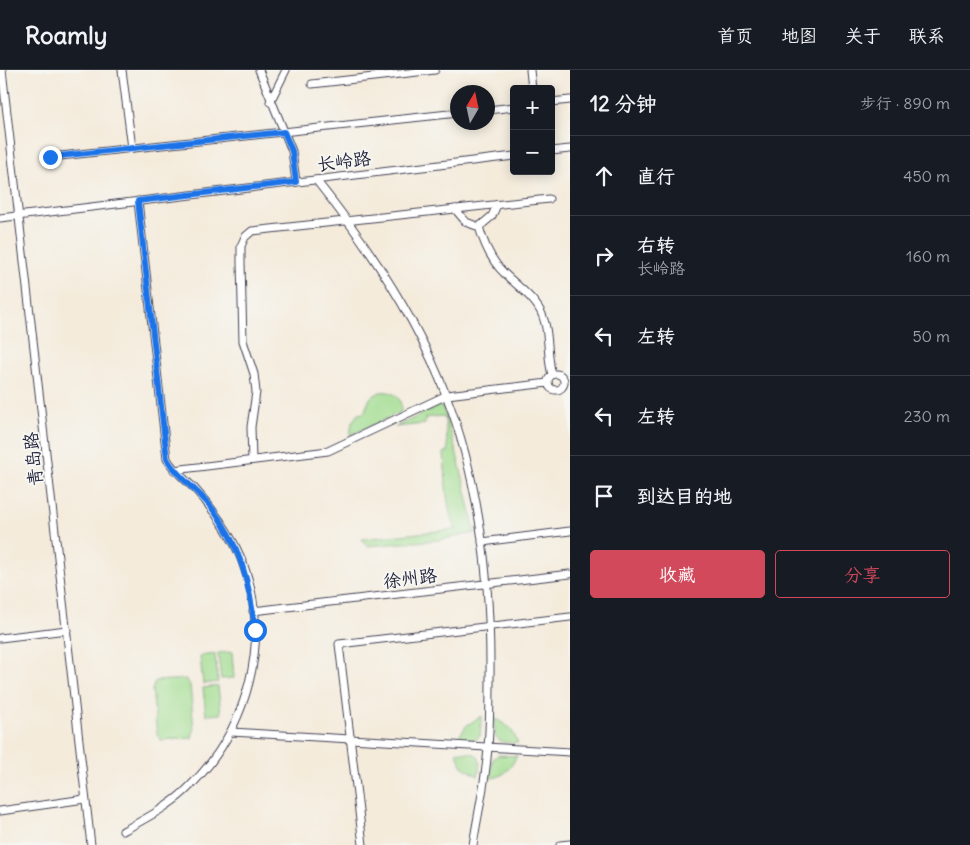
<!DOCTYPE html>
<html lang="zh">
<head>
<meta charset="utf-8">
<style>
  :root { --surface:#171b24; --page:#20242c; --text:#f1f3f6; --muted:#9ea1a6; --line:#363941; --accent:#d1495b }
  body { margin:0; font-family:Delius,"LXGW WenKai TC",sans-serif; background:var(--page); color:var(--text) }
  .controls { position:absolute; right:15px; top:15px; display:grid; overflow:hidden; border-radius:5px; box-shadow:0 2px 12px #0003 }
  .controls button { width:45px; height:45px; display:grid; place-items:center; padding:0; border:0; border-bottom:1px solid var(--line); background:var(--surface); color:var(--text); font:25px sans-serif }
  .compass { position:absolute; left:450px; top:15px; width:45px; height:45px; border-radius:50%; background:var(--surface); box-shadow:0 2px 12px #0003; rotate:9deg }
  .stop { position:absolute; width:15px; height:15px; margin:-11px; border:4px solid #1a73e8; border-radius:50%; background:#fff }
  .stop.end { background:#1a73e8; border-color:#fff; box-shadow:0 1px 5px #0008 }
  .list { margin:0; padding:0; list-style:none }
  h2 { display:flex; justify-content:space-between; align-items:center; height:65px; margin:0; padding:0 20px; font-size:21px }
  h2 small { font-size:16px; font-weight:400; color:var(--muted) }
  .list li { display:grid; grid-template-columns:32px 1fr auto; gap:15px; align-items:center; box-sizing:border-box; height:80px; padding:0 20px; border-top:1px solid var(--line) }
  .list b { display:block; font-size:19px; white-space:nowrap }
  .list p { margin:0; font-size:16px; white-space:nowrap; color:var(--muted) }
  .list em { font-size:16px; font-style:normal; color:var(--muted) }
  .actions { display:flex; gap:10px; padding:15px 20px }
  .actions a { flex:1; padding:11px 0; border:1px solid var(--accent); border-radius:5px; text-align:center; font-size:18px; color:var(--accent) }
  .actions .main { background:var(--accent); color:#fff }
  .icon { flex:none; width:28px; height:28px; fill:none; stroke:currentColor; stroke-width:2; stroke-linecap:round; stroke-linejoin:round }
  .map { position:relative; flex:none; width:570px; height:775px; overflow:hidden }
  header { display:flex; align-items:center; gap:30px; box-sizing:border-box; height:70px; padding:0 25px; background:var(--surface); border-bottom:1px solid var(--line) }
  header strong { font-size:24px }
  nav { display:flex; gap:28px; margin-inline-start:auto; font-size:18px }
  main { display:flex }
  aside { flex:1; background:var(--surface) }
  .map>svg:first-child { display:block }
  .green { fill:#a2dd90; stroke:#628066 }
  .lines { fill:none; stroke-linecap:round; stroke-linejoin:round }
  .minor-casing { stroke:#424053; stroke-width:9 }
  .minor { stroke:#fff; stroke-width:7 }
  .route { stroke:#1a73e8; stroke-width:6 }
  .labels { text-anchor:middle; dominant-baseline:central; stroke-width:4; stroke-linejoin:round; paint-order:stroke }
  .street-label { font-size:18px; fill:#22223b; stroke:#f6f6f2 }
</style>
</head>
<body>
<header>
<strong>Roamly</strong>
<nav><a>首页</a><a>地图</a><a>关于</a><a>联系</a></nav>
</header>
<main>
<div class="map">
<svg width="570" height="775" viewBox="0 0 570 775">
  <rect width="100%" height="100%" fill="#f6f6f2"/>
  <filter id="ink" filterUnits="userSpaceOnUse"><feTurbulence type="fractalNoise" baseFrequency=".02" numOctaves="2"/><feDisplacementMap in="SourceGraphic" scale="10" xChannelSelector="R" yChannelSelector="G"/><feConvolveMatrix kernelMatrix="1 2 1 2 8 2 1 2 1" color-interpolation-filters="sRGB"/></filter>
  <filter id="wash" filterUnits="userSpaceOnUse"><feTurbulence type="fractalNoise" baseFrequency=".0096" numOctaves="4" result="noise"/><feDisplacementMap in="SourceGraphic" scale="20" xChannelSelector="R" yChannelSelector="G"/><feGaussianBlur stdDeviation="1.12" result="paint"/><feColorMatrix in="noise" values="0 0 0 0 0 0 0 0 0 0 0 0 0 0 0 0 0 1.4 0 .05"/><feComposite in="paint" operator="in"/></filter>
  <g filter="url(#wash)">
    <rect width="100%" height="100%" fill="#f4ebdb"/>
    <g class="green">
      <path d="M380 322C394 320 403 328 401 342L350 365 352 352 358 344 364 343 370 328Z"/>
      <path d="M439 336 443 338C457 379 466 420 475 463L440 470 367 476 362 469 456 459C445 441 446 405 444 382H448L445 348 442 346 425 348V354L395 357Z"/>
      <polygon points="232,582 234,608 221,609 218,583"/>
      <polygon points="215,584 218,612 203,614 200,586"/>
      <polygon points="186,609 190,615 194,660 192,668 161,670 157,664 152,620 155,611"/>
      <polygon points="218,616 221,644 206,645 203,618"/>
      <polygon points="482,646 480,666 475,670 457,669 467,655"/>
      <path d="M495 648 511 659 518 673C496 673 493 670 495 648Z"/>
      <path d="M456 682C478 683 483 683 478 706L463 697Z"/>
      <path d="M498 685 517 686C511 697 504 708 490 708L493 689Z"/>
    </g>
  </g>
  <g filter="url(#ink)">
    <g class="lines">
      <defs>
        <g id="minor">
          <polyline points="2,0 91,775"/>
          <polyline points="122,0 132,78"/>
          <polyline points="259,0 292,81 296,112"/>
          <polyline points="530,0 532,19"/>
          <polyline points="312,14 435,0"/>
          <polyline points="270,32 286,0"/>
          <polyline points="551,32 570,30"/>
          <polyline points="488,40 514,37"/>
          <polyline points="551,81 570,79"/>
          <polyline points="51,87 458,43"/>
          <path d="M316 110C368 175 416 246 446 325 481 415 491 514 490 610 490 639 490 668 486 697 483 723 477 749 473 775"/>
          <polyline points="455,139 466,152 479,157 492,146 497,135"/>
          <polyline points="0,148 514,86"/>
          <path d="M479 157C484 174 491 191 505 204 516 215 530 224 538 237 551 256 546 284 552 305"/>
          <circle cx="556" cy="312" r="8"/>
          <polyline points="252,390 251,357 256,322 254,304 243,271 241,193 241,176 245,167 252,161 549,129"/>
          <polyline points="174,400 328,381 447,325 548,313"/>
          <polyline points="482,472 570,461"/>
          <polyline points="253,541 570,504"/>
          <polyline points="0,568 67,560"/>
          <polyline points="231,662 570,682"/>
          <polyline points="0,741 85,729"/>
          <path d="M123 761C145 749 168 737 186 720 248 661 274 569 241 488 230 462 213 439 195 419 185 409 174 401 167 389L138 131"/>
          <polyline points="363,775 339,574 570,547"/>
          <polyline points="560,775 570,774"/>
        </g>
      </defs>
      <use href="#minor" class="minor-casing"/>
      <use href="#minor" class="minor"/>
    </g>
  </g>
  <g class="lines" filter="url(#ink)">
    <path class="route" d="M50 87 284 62 292 81 296 112 138 131 167 389C178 408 198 420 211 437 240 474 250 514 255 560"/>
  </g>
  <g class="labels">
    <g class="street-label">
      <text transform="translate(344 91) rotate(-7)">长岭路</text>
      <text transform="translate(33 389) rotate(-96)">青岛路</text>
      <text transform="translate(410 508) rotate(-7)">徐州路</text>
    </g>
  </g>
</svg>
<div class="controls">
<button>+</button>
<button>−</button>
</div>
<svg class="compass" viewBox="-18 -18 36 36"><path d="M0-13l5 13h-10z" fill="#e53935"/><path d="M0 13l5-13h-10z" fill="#9ea1a6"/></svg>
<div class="stop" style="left:255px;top:560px"></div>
<div class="stop end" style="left:50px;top:87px"></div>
</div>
<aside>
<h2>12 分钟<small>步行 · 890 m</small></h2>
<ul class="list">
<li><svg class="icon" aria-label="ahead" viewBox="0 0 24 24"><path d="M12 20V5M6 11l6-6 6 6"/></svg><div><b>直行</b></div><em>450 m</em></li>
<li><svg class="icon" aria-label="right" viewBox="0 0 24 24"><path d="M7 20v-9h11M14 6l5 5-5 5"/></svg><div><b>右转</b><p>长岭路</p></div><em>160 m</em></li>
<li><svg class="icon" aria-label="left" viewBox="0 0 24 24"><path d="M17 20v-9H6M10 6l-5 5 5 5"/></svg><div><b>左转</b></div><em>50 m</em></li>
<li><svg class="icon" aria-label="left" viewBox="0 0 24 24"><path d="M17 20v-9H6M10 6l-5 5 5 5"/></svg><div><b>左转</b></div><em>230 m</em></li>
<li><svg class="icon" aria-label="arrive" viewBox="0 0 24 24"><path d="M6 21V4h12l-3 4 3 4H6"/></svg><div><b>到达目的地</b></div></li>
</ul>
<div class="actions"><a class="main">收藏</a><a>分享</a></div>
</aside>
</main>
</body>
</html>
